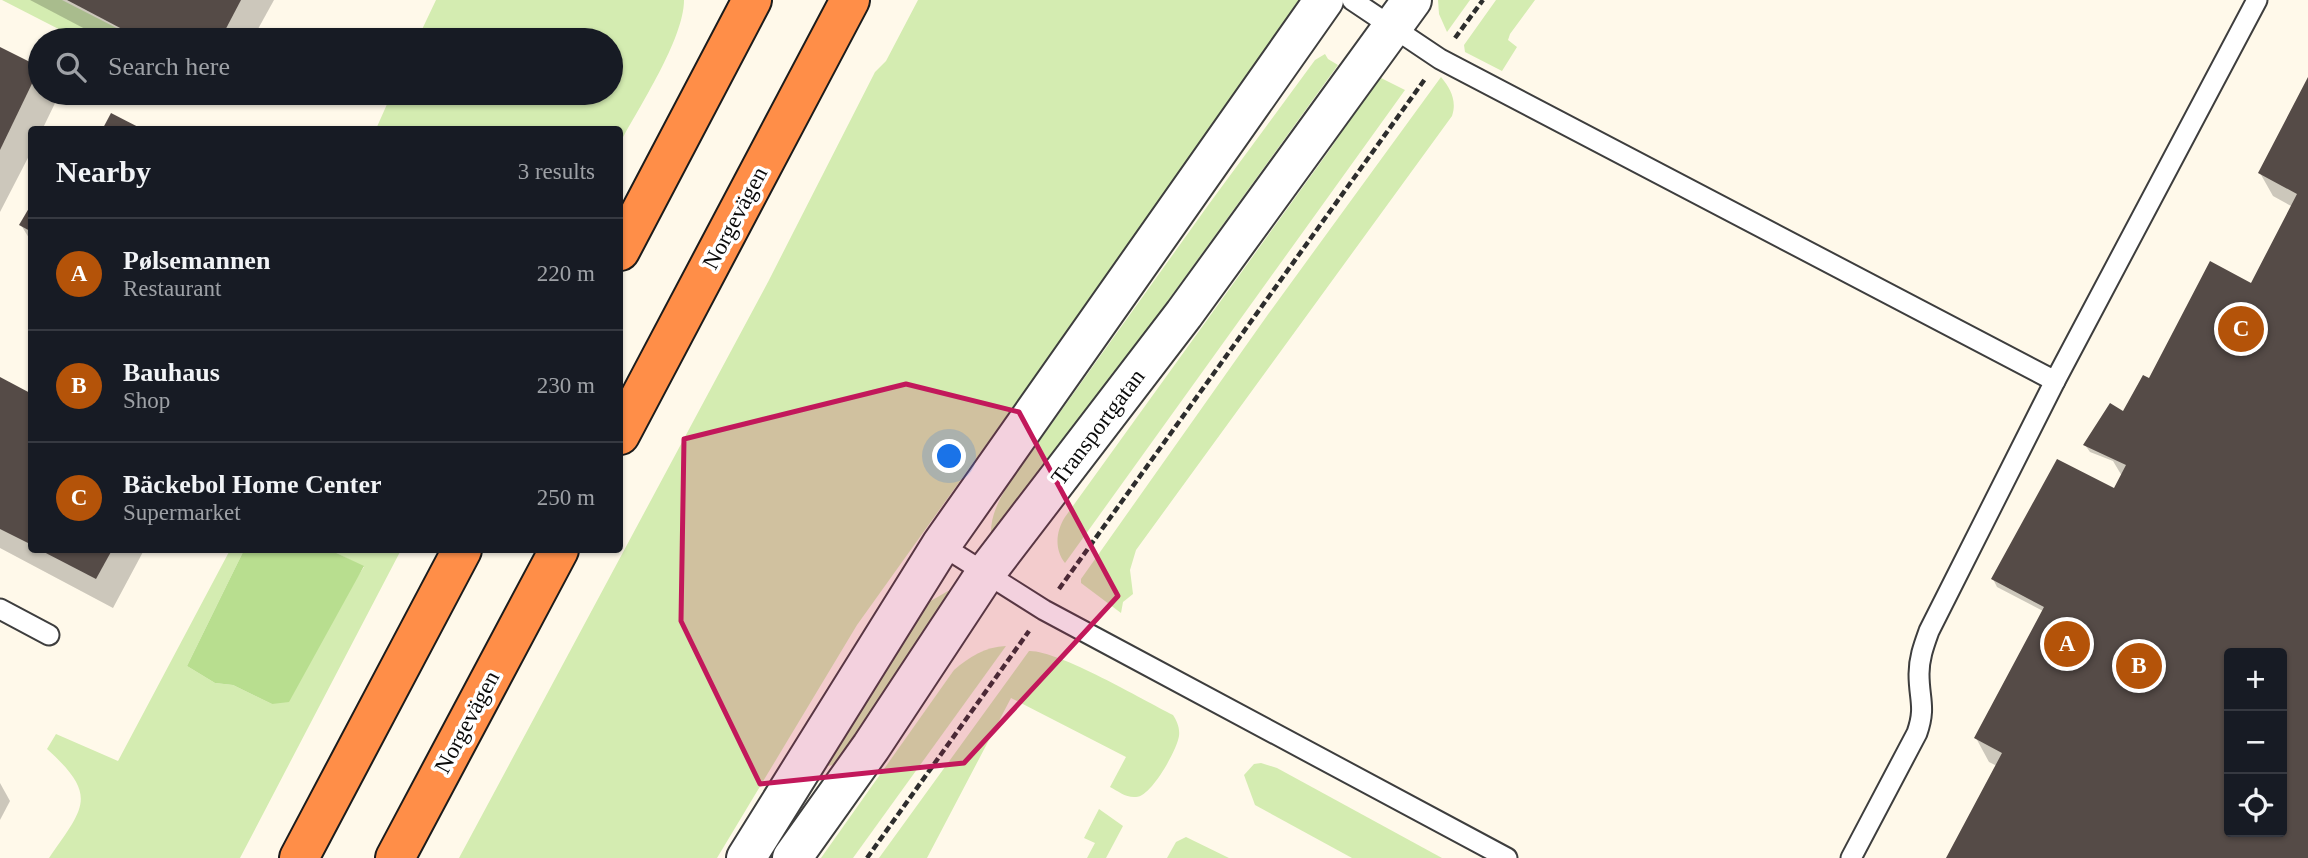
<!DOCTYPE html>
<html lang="en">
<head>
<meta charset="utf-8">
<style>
  :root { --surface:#171b24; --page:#242831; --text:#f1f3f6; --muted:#9ea1a6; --line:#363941; --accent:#b45309 }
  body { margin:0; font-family:"Times New Roman",serif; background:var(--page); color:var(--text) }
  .controls { position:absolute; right:21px; bottom:21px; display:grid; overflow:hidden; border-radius:7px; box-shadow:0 2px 5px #0004 }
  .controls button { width:63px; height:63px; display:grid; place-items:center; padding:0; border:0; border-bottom:2px solid var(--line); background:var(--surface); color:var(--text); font:35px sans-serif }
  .you { position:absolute; left:950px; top:457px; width:24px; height:24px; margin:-18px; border:5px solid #fff; border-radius:50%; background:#1a73e8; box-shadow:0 0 0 10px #1a73e833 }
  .badge { display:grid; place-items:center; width:46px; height:46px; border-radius:50%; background:var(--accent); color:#fff; font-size:23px; font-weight:700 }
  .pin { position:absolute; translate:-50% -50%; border:4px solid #fff; box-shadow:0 2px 7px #0006 }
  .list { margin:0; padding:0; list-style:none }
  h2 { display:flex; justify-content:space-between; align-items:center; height:91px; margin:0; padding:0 28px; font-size:30px }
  h2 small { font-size:23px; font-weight:400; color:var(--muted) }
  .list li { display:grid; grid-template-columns:46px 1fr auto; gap:21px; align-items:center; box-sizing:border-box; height:112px; padding:0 28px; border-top:2px solid var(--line) }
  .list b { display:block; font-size:26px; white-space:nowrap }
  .list p { margin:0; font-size:23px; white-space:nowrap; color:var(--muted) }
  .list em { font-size:23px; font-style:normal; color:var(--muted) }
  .icon { flex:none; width:38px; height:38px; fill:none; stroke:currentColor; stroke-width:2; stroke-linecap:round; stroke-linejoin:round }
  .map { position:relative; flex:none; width:2308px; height:858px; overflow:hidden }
  .search { position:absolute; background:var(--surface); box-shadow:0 2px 5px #0004; left:28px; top:28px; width:595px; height:77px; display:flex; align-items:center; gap:18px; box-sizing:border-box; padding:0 24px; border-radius:38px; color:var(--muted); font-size:26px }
  .panel { position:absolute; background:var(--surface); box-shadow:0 2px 5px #0004; left:28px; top:126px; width:595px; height:427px; border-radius:7px }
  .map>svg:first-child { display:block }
  .green { fill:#d4ecb1 }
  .forest { fill:#b8de8f }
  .shadow { fill:#0003; fill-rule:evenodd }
  .building { fill:#554b47; fill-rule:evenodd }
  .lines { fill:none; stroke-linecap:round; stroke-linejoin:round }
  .service-casing { stroke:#3e3e3e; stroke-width:23 }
  .tertiary-casing { stroke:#3e3e3e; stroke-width:42 }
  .motorway-casing { stroke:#1c1c1c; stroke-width:42 }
  .path { stroke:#2d2d2d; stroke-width:4.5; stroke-dasharray:7 3.5; stroke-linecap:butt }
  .service { stroke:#fff; stroke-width:19 }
  .tertiary { stroke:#fff; stroke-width:38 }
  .motorway { stroke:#ff8e48; stroke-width:38 }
  .marked { fill:#c2185b; fill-opacity:0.2; stroke:#c2185b; stroke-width:5; stroke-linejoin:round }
  .labels { text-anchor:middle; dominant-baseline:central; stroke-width:7; stroke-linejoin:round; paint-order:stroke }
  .street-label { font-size:23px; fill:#0b0b0b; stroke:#fff }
</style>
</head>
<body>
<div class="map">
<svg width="2308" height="858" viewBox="0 0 2308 858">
  <rect width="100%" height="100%" fill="#fff9ea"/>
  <g class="green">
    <polygon points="2,0 62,0 140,40 80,40"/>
    <path d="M436 0H684C684 39 639 107 620 143V130L376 129 392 93H611V40H417Z"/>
    <polygon points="918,0 1304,0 857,625 717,858 459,858 768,282 875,72 886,61"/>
    <polygon points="1438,0 1470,0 1447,32 1439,14"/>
    <polygon points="1496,0 1535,0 1510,34 1508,40 1517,47 1502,71 1465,52 1464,45"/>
    <path d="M1325 54 1328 59 1338 65 996 539 991 537C990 516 998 502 1008 485L1209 204 1315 60Z"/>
    <path d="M1441 77C1451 89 1457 101 1452 116L1136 550 1130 570 1133 594 1123 602 1121 613 1081 583V579L1269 313Z"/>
    <path d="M1381 78 1405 90 1065 563C1054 549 1056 531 1065 517L1331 148 1372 86Z"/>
    <path d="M230 550H244L187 666 215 683 233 685 272 704 364 567 330 550H401L240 858H49C84 807 99 796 47 749L56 734 118 761Z"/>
    <polygon points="960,590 834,765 827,766 824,762 922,606 948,591"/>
    <path d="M1006 646 853 858H821L954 670C969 657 985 647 1006 646Z"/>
    <path d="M1029 651C1058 650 1143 700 1173 715 1177 721 1180 728 1179 736 1177 750 1151 797 1136 797 1126 798 1118 791 1110 787L1126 757 1011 698 927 858H879Z"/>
    <polygon points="1261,763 1277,768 1442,858 1352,858 1255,805 1244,775 1254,764"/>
    <polygon points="1099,809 1123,826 1106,858 1087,858 1095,843 1084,838"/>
    <polygon points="1186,837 1229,858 1167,858 1176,842"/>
  </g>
  <polygon class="forest" points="244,550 330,550 364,566 289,702 272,704 233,685 215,683 187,666"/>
  <g class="shadow">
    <polygon points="30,0 274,0 252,40 106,40"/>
    <polygon points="0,49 40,69 40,93 54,93 57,99 42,130 32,130 32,150 0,212"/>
    <path d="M2308 81V858H1948L1997 766 1989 762 1976 738 2043 611 1997 587 1993 579 2114 491 2122 476 2113 461 2090 452 2085 445 2124 413 2149 380 2251 285 2293 207 2273 196 2260 173ZM2229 653H2282V832H2229Z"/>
    <polygon points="206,93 225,93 221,100"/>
    <polygon points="32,206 32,243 21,225"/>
    <polygon points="0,379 32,396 32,550 144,550 113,608 0,548"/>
    <polygon points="0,783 10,801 0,820"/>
  </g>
  <g class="building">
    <polygon points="67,0 241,0 220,40 143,40"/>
    <polygon points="0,47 40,67 0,150"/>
    <path d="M2308 77V858H1946L2002 753 1974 738 2044 607 1991 579 2057 459 2114 488 2126 465 2083 445 2110 403 2123 411 2143 375 2149 378 2210 261 2251 283 2297 194 2258 173ZM2229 653H2282V832H2229Z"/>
    <polygon points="111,113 144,130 102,130"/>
    <polygon points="32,203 32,232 19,225"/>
    <polygon points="0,377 32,394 32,545 0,529"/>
    <polygon points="40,550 112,550 96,579"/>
  </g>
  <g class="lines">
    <defs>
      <g id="service">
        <polyline points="1352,0 1440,59 2055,381"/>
        <polyline points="941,545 1044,610 1507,858"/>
        <polyline points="0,609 49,635"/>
        <path d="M1851 858 1917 733C1926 707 1919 699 1919 674 1919 658 1924 645 1929 631L2055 381 2257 0"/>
      </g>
      <g id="tertiary">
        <polyline points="746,858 941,545 1324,0"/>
        <polyline points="792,858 871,747 985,574 1184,314 1412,0"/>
      </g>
      <g id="motorway">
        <polyline points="620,251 752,0"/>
        <polyline points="620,435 850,0"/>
        <polyline points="299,858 462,550"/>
        <polyline points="395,858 559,550"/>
      </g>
    </defs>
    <use href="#service" class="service-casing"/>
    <use href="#tertiary" class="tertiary-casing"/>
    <use href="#motorway" class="motorway-casing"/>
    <g class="path">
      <polyline points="1455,38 1483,0"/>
      <polyline points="1059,589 1425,79"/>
      <polyline points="867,858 1029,631"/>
    </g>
    <use href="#service" class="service"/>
    <use href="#tertiary" class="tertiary"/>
    <use href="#motorway" class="motorway"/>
  </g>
  <path class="marked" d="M906 384 1019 412 1118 596 964 763 760 784 681 621 684 439Z"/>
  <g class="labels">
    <g class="street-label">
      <text transform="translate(735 218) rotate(-62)">Norgevägen</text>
      <text transform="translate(1098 427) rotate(-53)">Transportgatan</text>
      <text transform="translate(467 722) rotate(-62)">Norgevägen</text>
    </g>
  </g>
</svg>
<div class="controls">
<button>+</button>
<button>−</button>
<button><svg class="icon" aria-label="locate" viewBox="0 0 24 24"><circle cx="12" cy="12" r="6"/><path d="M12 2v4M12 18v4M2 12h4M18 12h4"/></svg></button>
</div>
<div class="you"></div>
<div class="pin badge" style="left:2067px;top:644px">A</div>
<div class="pin badge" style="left:2139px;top:666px">B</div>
<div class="pin badge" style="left:2241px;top:329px">C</div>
<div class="search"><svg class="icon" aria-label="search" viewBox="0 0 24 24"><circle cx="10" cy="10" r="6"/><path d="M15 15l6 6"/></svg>Search here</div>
<section class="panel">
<h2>Nearby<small>3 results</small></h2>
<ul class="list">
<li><span class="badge">A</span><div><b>Pølsemannen</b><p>Restaurant</p></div><em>220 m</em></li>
<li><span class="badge">B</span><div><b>Bauhaus</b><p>Shop</p></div><em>230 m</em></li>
<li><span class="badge">C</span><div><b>Bäckebol Home Center</b><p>Supermarket</p></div><em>250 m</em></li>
</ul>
</section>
</div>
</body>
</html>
